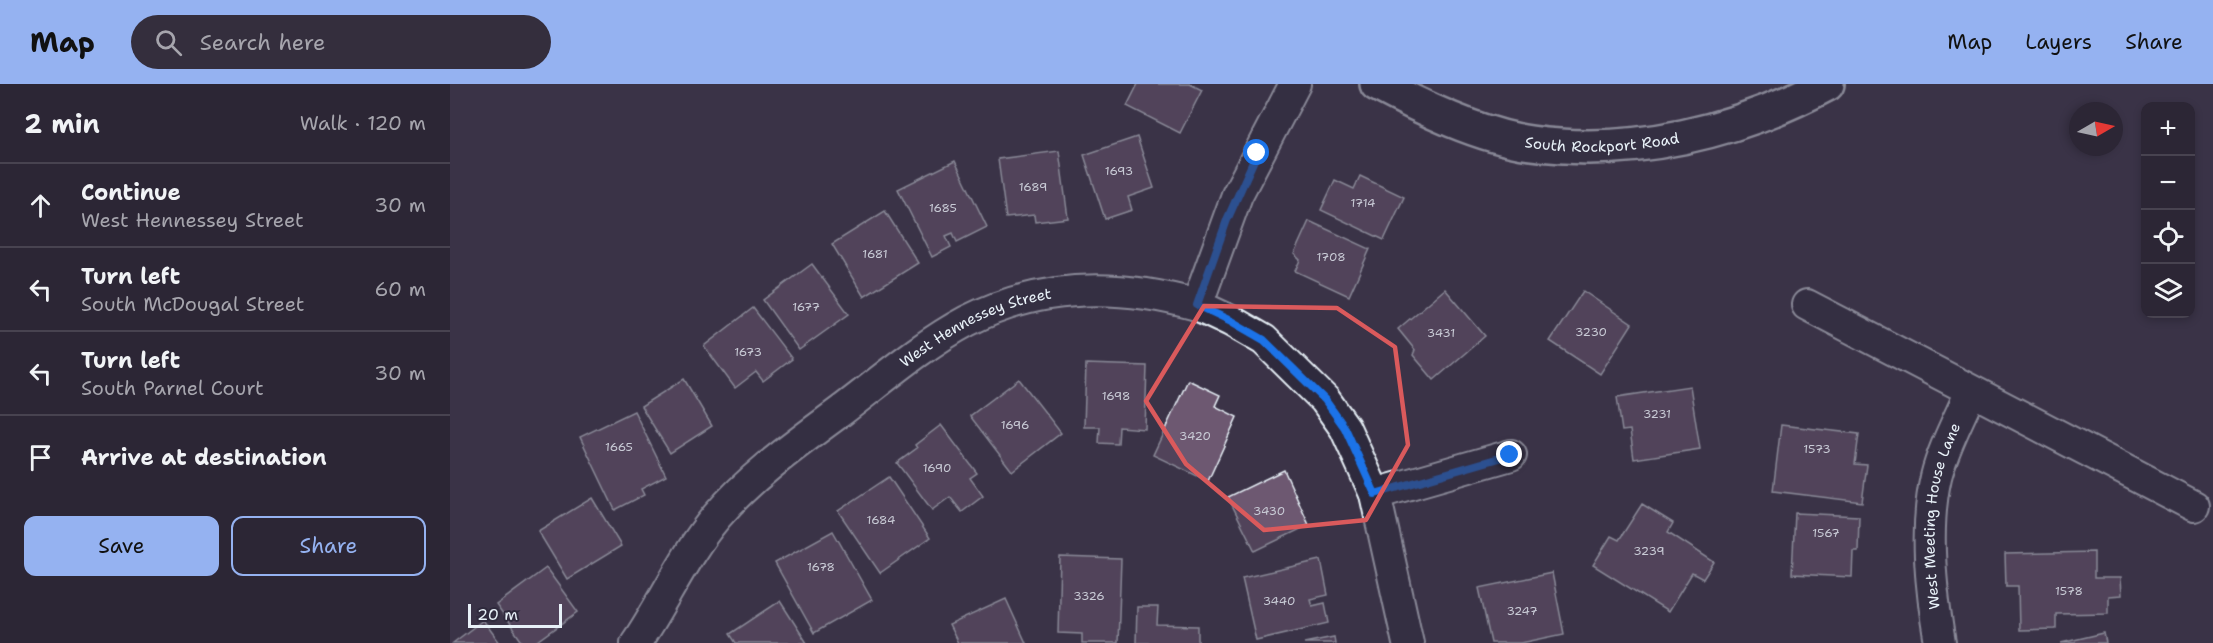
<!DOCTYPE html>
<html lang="en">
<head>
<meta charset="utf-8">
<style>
  :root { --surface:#2c2635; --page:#342e3d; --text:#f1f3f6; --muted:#a6a5ad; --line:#484350; --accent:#95b2f1 }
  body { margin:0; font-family:"Shantell Sans",sans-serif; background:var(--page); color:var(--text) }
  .controls { position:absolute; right:18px; top:18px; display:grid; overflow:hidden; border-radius:12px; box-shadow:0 3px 9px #0003 }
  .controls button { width:54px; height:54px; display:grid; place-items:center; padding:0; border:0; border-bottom:2px solid var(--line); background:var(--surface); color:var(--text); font:30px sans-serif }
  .compass { position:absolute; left:1619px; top:18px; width:54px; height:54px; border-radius:50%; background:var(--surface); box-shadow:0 3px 9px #0003; rotate:81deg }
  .scale { position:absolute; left:18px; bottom:15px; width:94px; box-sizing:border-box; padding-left:6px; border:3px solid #e8f1f8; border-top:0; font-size:16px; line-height:21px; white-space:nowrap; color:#e8f1f8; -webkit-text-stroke:4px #2f2a3d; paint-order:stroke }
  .stop { position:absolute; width:18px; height:18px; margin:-14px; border:4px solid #1a73e8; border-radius:50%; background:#fff }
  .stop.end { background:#1a73e8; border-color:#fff; box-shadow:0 2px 6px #0008 }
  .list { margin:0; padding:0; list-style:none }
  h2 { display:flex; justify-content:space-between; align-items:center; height:78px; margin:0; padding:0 24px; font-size:26px }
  h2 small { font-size:20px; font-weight:400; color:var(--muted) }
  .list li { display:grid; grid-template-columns:39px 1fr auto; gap:18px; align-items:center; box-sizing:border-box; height:84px; padding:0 24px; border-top:2px solid var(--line) }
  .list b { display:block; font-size:22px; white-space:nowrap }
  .list p { margin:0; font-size:20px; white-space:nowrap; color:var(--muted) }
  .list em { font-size:20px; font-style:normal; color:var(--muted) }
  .actions { display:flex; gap:12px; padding:18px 24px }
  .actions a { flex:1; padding:14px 0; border:2px solid var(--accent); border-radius:12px; text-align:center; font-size:21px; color:var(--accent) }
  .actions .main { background:var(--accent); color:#111 }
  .icon { flex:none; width:33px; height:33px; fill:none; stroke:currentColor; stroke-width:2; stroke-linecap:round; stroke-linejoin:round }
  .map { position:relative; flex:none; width:1763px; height:559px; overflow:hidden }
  header { display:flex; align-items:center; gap:36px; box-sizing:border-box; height:84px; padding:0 30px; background:var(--accent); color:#111 }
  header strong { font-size:28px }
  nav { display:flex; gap:33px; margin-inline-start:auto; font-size:21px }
  .search { width:420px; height:54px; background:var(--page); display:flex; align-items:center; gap:15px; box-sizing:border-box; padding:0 21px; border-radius:33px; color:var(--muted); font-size:22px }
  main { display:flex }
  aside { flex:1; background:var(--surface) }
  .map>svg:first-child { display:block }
  .building { fill:#6d5971; stroke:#e8f1f8; stroke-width:1.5 }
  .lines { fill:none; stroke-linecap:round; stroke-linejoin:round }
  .street-casing { stroke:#e8f1f8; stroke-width:34 }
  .secondary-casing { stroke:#e8f1f8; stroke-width:38 }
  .street { stroke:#2f2a3d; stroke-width:30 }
  .secondary { stroke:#2f2a3d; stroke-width:33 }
  .route { stroke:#1a73e8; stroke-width:8 }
  .marked { fill:none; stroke:#da5a5c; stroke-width:4.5; stroke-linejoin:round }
  .labels { text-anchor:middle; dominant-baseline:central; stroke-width:4.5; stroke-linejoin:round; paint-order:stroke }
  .number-label { font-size:12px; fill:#c9cbd6 }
  .street-label { font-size:15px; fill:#e8f1f8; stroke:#2f2a3d }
</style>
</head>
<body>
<header>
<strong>Map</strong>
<div class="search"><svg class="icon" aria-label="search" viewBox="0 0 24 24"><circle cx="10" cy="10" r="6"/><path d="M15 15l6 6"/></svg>Search here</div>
<nav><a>Map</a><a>Layers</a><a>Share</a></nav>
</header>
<main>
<aside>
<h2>2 min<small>Walk · 120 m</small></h2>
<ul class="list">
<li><svg class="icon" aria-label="ahead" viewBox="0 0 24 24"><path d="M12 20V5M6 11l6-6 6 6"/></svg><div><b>Continue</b><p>West Hennessey Street</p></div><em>30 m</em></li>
<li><svg class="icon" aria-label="left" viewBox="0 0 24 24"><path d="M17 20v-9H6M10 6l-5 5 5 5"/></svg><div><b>Turn left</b><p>South McDougal Street</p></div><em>60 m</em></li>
<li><svg class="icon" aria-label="left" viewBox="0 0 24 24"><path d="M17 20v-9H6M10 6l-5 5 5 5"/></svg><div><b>Turn left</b><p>South Parnel Court</p></div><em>30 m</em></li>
<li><svg class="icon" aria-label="arrive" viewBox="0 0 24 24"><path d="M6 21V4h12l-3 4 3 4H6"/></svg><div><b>Arrive at destination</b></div></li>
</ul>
<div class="actions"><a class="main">Save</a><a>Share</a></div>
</aside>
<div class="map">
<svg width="1763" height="559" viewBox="0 0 1763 559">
  <rect width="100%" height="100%" fill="#3b3347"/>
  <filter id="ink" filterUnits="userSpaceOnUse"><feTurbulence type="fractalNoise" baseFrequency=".0167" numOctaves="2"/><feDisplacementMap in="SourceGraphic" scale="12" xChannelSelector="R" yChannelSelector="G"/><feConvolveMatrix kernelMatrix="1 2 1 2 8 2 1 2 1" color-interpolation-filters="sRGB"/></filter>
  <g filter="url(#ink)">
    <g class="building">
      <polygon points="688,0 740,0 752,6 730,49 677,22"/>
      <polygon points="687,53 704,104 678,113 682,126 655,135 634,71"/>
      <polygon points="609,67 618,134 585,138 584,131 556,134 548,75"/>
      <polygon points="505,77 537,143 507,158 503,149 496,152 501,163 482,173 448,105"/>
      <polygon points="910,92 954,113 934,156 871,126 885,96 904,105"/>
      <polygon points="435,127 468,179 414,213 382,160"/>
      <polygon points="859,137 920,165 899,212 845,187 850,176 844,170"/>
      <polygon points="362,180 399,230 349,266 313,216"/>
      <polygon points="995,205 1035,252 984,296 963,271 965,266 948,245"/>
      <polygon points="1133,207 1182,240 1150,290 1100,257"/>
      <polygon points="303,224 342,275 313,297 306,288 285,304 254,262"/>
      <polygon points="636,280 697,282 695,345 669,343 668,360 649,359 650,343 634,343"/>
      <polygon points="234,295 262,342 220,369 191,322"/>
      <polygon points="569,295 611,349 562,387 520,332"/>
      <polygon points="738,296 770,311 765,322 787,333 758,397 703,371"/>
      <polygon points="1240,302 1250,365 1184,375 1180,346 1172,347 1167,313"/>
      <polygon points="184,327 216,392 191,405 194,411 165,426 130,353"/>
      <polygon points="491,341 527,389 520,394 533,412 512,428 500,413 482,426 447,379 467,364 465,361"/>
      <polygon points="1331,341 1409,350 1405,380 1417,381 1412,418 1323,407"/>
      <polygon points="834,386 859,441 805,467 778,413"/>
      <polygon points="439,393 480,454 430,489 388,427"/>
      <polygon points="142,414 171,462 117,495 88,447"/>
      <polygon points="1192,420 1223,439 1218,448 1264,478 1253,495 1242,489 1218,528 1143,481 1161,452 1169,456"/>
      <polygon points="1345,429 1409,432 1408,467 1403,467 1402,493 1342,490"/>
      <polygon points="383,447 422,516 364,549 325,479"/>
      <polygon points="1644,468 1644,494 1670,494 1671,511 1658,512 1658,529 1606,530 1606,545 1569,546 1568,502 1556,502 1555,470"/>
      <polygon points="610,473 671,475 668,559 632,559 632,550 608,549"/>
      <polygon points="871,476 878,511 860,515 862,522 875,519 879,539 806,556 792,494"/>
      <polygon points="96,484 128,528 85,559 73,559 46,521"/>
      <polygon points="1102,489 1114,550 1071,559 1041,559 1029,504"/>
      <polygon points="556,515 576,559 508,559 499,541"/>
      <polygon points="330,517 357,559 286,559 280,550"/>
      <polygon points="687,523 708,523 707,541 748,542 748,559 686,559"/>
      <polygon points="33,536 50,559 3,559"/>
      <polygon points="1654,549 1656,559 1611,559"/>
      <polygon points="884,553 885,559 854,559"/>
    </g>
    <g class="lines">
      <defs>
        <g id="street">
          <polyline points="747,221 781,237 814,256 875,316 895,344 925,410 958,559"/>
          <polyline points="1357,221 1744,422"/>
          <polyline points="925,410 1061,371"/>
          <path id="s1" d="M186 559C214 518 234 471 267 432 302 391 348 359 391 327 432 296 472 261 517 237 591 199 669 199 747 221L787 111 845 0"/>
          <path id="s2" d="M1490 559C1481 507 1474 445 1486 393 1493 364 1509 335 1521 307"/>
        </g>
        <g id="secondary">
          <path id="s3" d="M927 0C972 24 1030 52 1081 59 1183 73 1287 48 1377 0"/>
        </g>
      </defs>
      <use href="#street" class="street-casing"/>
      <use href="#secondary" class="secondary-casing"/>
      <use href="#street" class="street"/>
      <use href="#secondary" class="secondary"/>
    </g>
  </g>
  <g class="lines" filter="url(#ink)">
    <polyline class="route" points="807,69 777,136 747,221 781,237 814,256 875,316 895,344 925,410 1060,371"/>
  </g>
  <path d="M0 0H1763V559H0ZM754 222 887 224 945 263 958 361 916 436 814 446 736 380 696 317Z" fill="#3b3347" fill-opacity=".55" fill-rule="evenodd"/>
  <path class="marked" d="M754 222 887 224 945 263 958 361 916 436 814 446 736 380 696 317Z"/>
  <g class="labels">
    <g class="number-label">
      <text x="669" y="87">1693</text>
      <text x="583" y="103">1689</text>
      <text x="913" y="119">1714</text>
      <text x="493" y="124">1685</text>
      <text x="425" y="170">1681</text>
      <text x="881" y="173">1708</text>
      <text x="356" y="223">1677</text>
      <text x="1141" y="248">3230</text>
      <text x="991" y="249">3431</text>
      <text x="298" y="268">1673</text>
      <text x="666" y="312">1698</text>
      <text x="1207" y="330">3231</text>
      <text x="565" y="341">1696</text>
      <text x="745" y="352">3420</text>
      <text x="169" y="363">1665</text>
      <text x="1367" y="365">1573</text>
      <text x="487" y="384">1690</text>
      <text x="819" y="427">3430</text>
      <text x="431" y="436">1684</text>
      <text x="1376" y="449">1567</text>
      <text x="1199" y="467">3239</text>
      <text x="371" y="483">1678</text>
      <text x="1619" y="507">1578</text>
      <text x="639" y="512">3326</text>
      <text x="829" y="517">3440</text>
      <text x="1072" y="527">3247</text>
    </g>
    <g class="street-label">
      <text stroke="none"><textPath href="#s3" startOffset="237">South Rockport Road</textPath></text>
      <text stroke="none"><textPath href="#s1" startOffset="474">West Hennessey Street</textPath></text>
      <text stroke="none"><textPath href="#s2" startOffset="129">West Meeting House Lane</textPath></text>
    </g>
  </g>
</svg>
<div class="controls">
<button>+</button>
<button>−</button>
<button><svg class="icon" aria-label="locate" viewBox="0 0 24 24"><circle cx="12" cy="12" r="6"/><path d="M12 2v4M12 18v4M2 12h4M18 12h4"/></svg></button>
<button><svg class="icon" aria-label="layers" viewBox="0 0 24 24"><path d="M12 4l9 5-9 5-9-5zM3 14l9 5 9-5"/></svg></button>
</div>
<svg class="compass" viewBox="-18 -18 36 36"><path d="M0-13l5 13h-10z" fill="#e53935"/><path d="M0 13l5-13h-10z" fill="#a6a5ad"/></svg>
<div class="scale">20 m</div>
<div class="stop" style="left:807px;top:69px"></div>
<div class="stop end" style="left:1060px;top:371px"></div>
</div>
</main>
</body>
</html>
